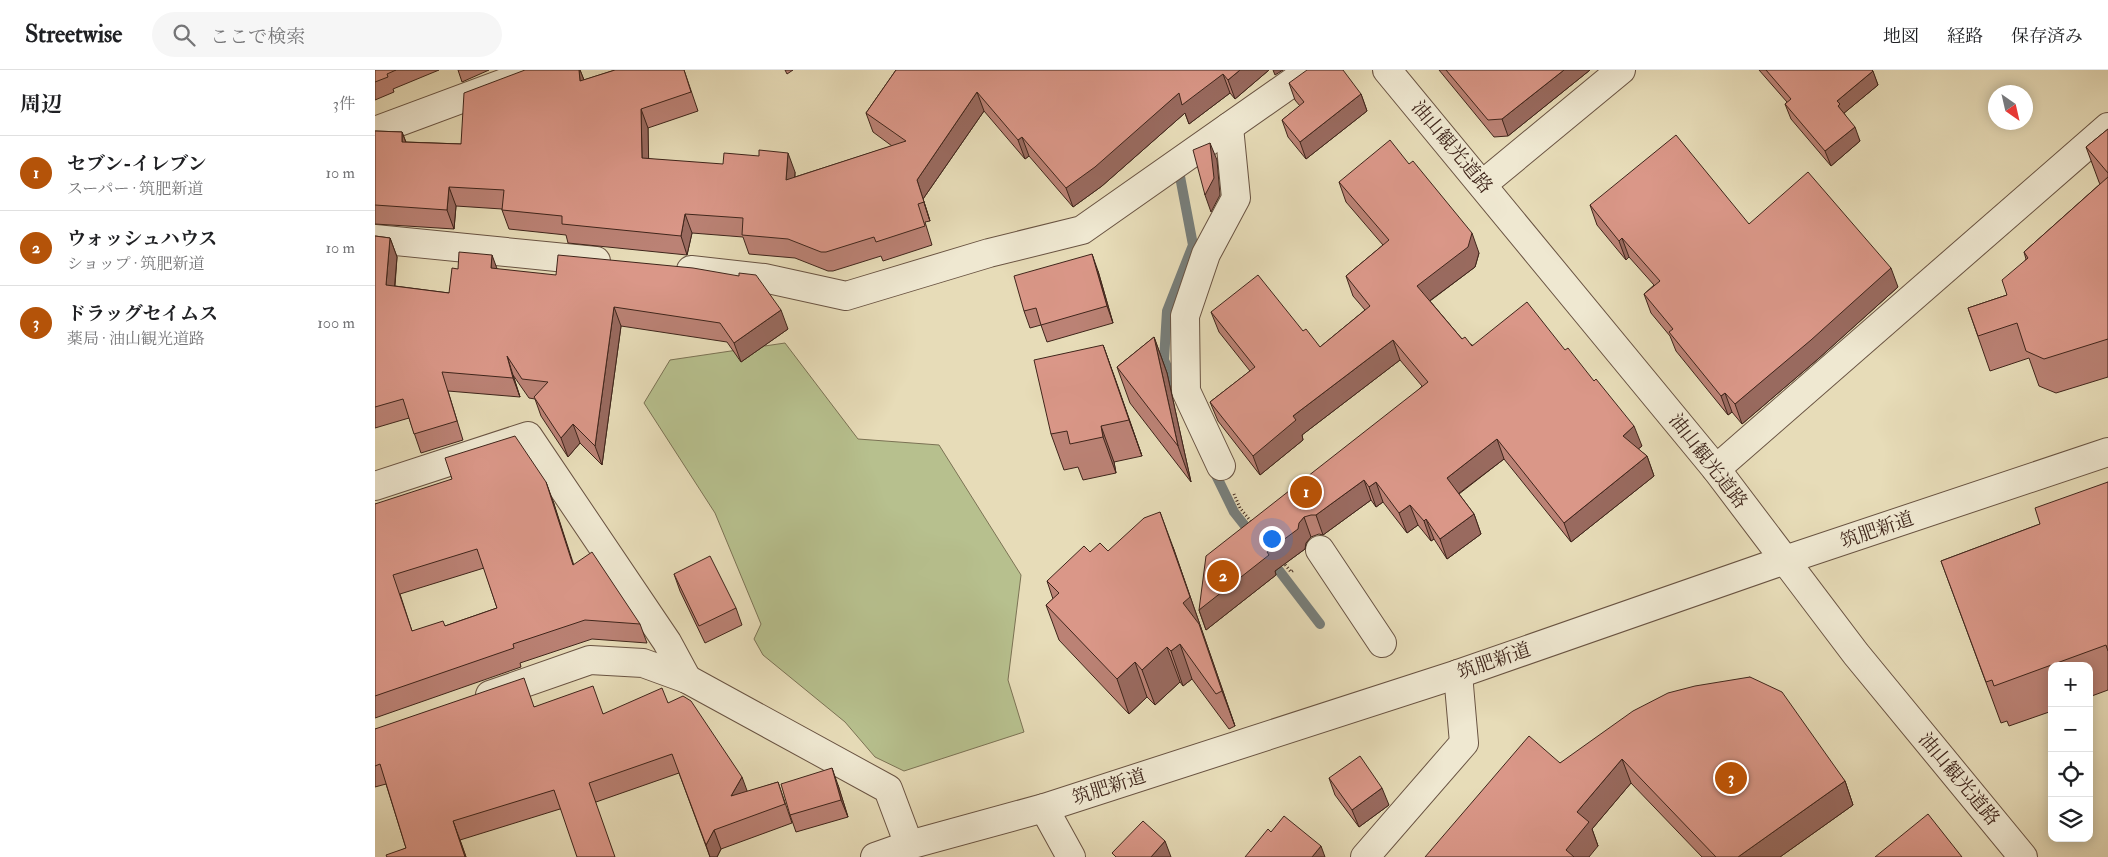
<!DOCTYPE html>
<html lang="ja">
<head>
<meta charset="utf-8">
<style>
  :root { --surface:#fff; --page:#f6f6f6; --text:#202124; --muted:#757577; --line:#e0e0e0; --accent:#b45309 }
  body { margin:0; font-family:"IM FELL Double Pica","Noto Serif JP",serif; background:var(--page); color:var(--text) }
  .controls { position:absolute; right:15px; bottom:15px; display:grid; overflow:hidden; border-radius:10px; box-shadow:0 2px 12px #0003 }
  .controls button { width:45px; height:45px; display:grid; place-items:center; padding:0; border:0; border-bottom:1px solid var(--line); background:var(--surface); color:var(--text); font:25px sans-serif }
  .compass { position:absolute; left:1613px; top:15px; width:45px; height:45px; border-radius:50%; background:var(--surface); box-shadow:0 2px 12px #0003; rotate:146deg }
  .you { position:absolute; left:896px; top:468px; width:18px; height:18px; margin:-12px; border:4px solid #fff; border-radius:50%; background:#1a73e8; box-shadow:0 0 0 8px #1a73e833 }
  .badge { display:grid; place-items:center; width:32px; height:32px; border-radius:50%; background:var(--accent); color:#fff; font-size:16px; font-weight:700 }
  .pin { position:absolute; translate:-50% -50%; border:2px solid #fff; box-shadow:0 1px 5px #0006 }
  .list { margin:0; padding:0; list-style:none }
  h2 { display:flex; justify-content:space-between; align-items:center; height:65px; margin:0; padding:0 20px; font-size:21px }
  h2 small { font-size:16px; font-weight:400; color:var(--muted) }
  .list li { display:grid; grid-template-columns:32px 1fr auto; gap:15px; align-items:center; box-sizing:border-box; height:75px; padding:0 20px; border-top:1px solid var(--line) }
  .list b { display:block; font-size:19px; white-space:nowrap }
  .list p { margin:0; font-size:16px; white-space:nowrap; color:var(--muted) }
  .list em { font-size:16px; font-style:normal; color:var(--muted) }
  .icon { flex:none; width:28px; height:28px; fill:none; stroke:currentColor; stroke-width:2; stroke-linecap:round; stroke-linejoin:round }
  .map { position:relative; flex:none; width:1733px; height:787px; overflow:hidden }
  header { display:flex; align-items:center; gap:30px; box-sizing:border-box; height:70px; padding:0 25px; background:var(--surface); border-bottom:1px solid var(--line) }
  header strong { font-size:24px }
  nav { display:flex; gap:28px; margin-inline-start:auto; font-size:18px }
  .search { width:350px; height:45px; background:var(--page); display:flex; align-items:center; gap:12px; box-sizing:border-box; padding:0 18px; border-radius:28px; color:var(--muted); font-size:19px }
  main { display:flex }
  aside { flex:1; background:var(--surface) }
  .map>svg:first-child { display:block }
  .green { fill:#b7c08e; stroke:#7b7254 }
  .lines { fill:none; stroke-linecap:round; stroke-linejoin:round }
  .stream { stroke:#777e7a; stroke-width:10 }
  .minor-casing { stroke:#695342; stroke-width:30 }
  .path { stroke:#3f251b; stroke-width:3; stroke-dasharray:1 2.5; stroke-linecap:butt }
  .minor { stroke:#efe8d1; stroke-width:28 }
  .wall { fill:#bb8275; stroke:#3f251b; fill-rule:evenodd }
  .shaded-wall { fill:#996a5f; stroke:#3f251b }
  .building { fill:#da9788; stroke:#3f251b; fill-rule:evenodd }
  .labels { text-anchor:middle; dominant-baseline:central; stroke-width:4; stroke-linejoin:round; paint-order:stroke }
  .street-label { font-size:19px; fill:#3f251b; stroke:#efe8d1 }
</style>
</head>
<body>
<header>
<strong>Streetwise</strong>
<div class="search"><svg class="icon" aria-label="search" viewBox="0 0 24 24"><circle cx="10" cy="10" r="6"/><path d="M15 15l6 6"/></svg>ここで検索</div>
<nav><a>地図</a><a>経路</a><a>保存済み</a></nav>
</header>
<main>
<aside>
<h2>周辺<small>3件</small></h2>
<ul class="list">
<li><span class="badge">1</span><div><b>セブン-イレブン</b><p>スーパー · 筑肥新道</p></div><em>10 m</em></li>
<li><span class="badge">2</span><div><b>ウォッシュハウス</b><p>ショップ · 筑肥新道</p></div><em>10 m</em></li>
<li><span class="badge">3</span><div><b>ドラッグセイムス</b><p>薬局 · 油山観光道路</p></div><em>100 m</em></li>
</ul>
</aside>
<div class="map">
<svg width="1733" height="787" viewBox="0 0 1733 787">
  <rect width="100%" height="100%" fill="#e7dcb8"/>
  <filter id="stains"><feTurbulence type="fractalNoise" baseFrequency=".004" numOctaves="4"/><feColorMatrix values="0 0 0 0 .2 0 0 0 0 .09 0 0 0 0 .02 0 0 0 .5 -.17"/></filter>
  <radialGradient id="worn" r=".72"><stop offset=".6" stop-color="#630" stop-opacity="0"/><stop offset="1" stop-color="#630" stop-opacity=".3"/></radialGradient>
  <polygon class="green" points="410,273 483,369 564,375 646,505 633,610 649,662 529,701 500,687 470,652 388,585 379,569 386,554 340,443 269,333 295,290"/>
  <g class="lines">
    <g class="stream">
      <polyline points="802,320 789,290 792,241 818,175 803,96"/>
      <polyline points="837,397 859,442 878,466"/>
      <polyline points="896,490 945,554"/>
    </g>
    <defs>
      <g id="minor">
        <polyline points="1012,0 1341,399 1481,584 1648,787"/>
        <polyline points="0,61 164,0"/>
        <polyline points="1108,114 1246,0"/>
        <polyline points="0,169 221,191"/>
        <polyline points="316,200 389,208 471,226 614,183 707,160 935,0"/>
        <polyline points="846,396 811,321 810,246 831,184 861,128 854,57"/>
        <polyline points="1341,399 1733,57"/>
        <polyline points="0,416 153,366 292,572 312,609"/>
        <polyline points="945,480 1007,573"/>
        <polyline points="115,625 215,590 268,593 312,609 513,719 534,775"/>
        <polyline points="669,738 696,787"/>
        <polyline points="500,787 534,775 669,738 1083,604 1410,490 1733,382"/>
        <polyline points="990,787 1089,673 1083,604"/>
      </g>
    </defs>
    <use href="#minor" class="minor-casing"/>
    <g class="path">
      <polyline points="859,424 865,438 878,454"/>
      <polyline points="908,492 916,502 919,500"/>
    </g>
    <use href="#minor" class="minor"/>
  </g>
  <g class="wall">
    <polygon points="0,0 64,0 18,19 19,22 0,30"/>
    <polygon points="83,0 114,0 87,12"/>
    <polygon points="154,0 205,0 209,10 240,0 309,0 323,41 273,58 273,89 420,102 420,107 517,76 498,62 491,43 521,0 894,0 860,29 855,23 814,54 810,43 727,116 698,137 654,86 650,89 609,41 548,129 555,151 550,152 557,175 508,191 506,186 458,201 453,201 420,188 374,184 368,167 317,163 312,185 193,173 191,165 134,159 127,140 127,139 81,136 79,159 0,154 0,61 27,62 31,72 86,74"/>
    <polygon points="410,0 418,0 412,4"/>
    <polygon points="1064,0 1215,0 1133,66 1119,67"/>
    <polygon points="1384,0 1497,0 1503,15 1469,43 1485,71 1456,96 1416,49 1410,34 1412,32"/>
    <polygon points="914,13 986,24 992,41 931,89 913,67 907,50 925,36 920,30"/>
    <polygon points="1733,59 1733,307 1681,323 1664,316 1654,288 1615,301 1593,238 1632,225 1651,189 1649,182 1725,114 1724,112 1711,77"/>
    <polygon points="964,112 1104,183 1100,197 1055,231 1087,269 1267,376 1263,379 1272,386 1279,406 1196,472 1129,389 1084,424 1099,444 1106,464 1072,489 1059,469 1056,471 1043,455 1032,463 1008,432 1001,437 996,430 948,465 944,464 936,467 931,473 930,479 900,501 901,505 831,560 824,540 1047,316 1025,290 927,365 928,370 885,405 843,351 835,332 875,301 844,262 836,242 928,261 945,277 990,240 978,226 971,206 1008,175 971,132"/>
    <polygon points="1215,135 1374,154 1523,217 1443,289 1367,354 1357,342 1353,345 1301,281 1295,266 1276,243 1269,224 1279,215 1254,187 1251,190 1222,155"/>
    <polygon points="0,166 15,168 22,187 20,216 74,223 122,199 413,259 366,292 352,272 246,256 227,395 205,373 193,387 166,346 160,329 154,328 138,305 145,327 73,321 88,370 46,383 34,348 0,358"/>
    <polygon points="723,201 738,253 672,272 666,255 655,258 649,241"/>
    <polygon points="779,267 792,303 816,412 755,333 742,297"/>
    <polygon points="728,275 767,386 739,392 741,403 708,410 703,397 689,400 676,364"/>
    <polygon points="1733,412 1733,620 1714,627 1714,596 1677,596 1677,641 1634,656 1632,651 1626,653 1566,491 1665,454"/>
    <path d="M178 431 198 495 265 554 272 573 217 569 145 593 146 597 0 648V434ZM109 498 122 538 70 556 37 561 25 524Z"/>
    <polygon points="798,477 860,656 854,659 817,609 808,616 805,612 780,635 772,627 754,644 684,570 671,535 678,529 672,511 715,482"/>
    <polygon points="299,504 361,538 367,555 330,573 305,521"/>
    <polygon points="1375,607 1470,711 1478,735 1405,787 1327,787 1256,713 1217,759 1223,776 1185,693"/>
    <polygon points="293,633 372,722 403,712 417,753 346,779 342,787 335,787 304,703 221,732 185,739 85,770 91,787 11,787 31,778 11,714 0,717 0,659 160,637 228,644"/>
    <polygon points="954,708 1014,735 984,757 960,725"/>
    <polygon points="463,715 473,747 421,762 415,745"/>
  </g>
  <g class="shaded-wall">
    <polygon points="204,0 205,0 211,15 205,11"/>
    <polygon points="865,0 894,0 860,29 853,10"/>
    <polygon points="898,0 908,0 900,5"/>
    <polygon points="1189,0 1215,0 1133,66 1127,49"/>
    <polygon points="1498,1 1503,15 1468,44 1463,36 1462,31"/>
    <polygon points="848,4 855,23 814,54 810,43 727,116 698,137 691,118 804,23"/>
    <polygon points="602,22 609,41 548,129 555,151 542,110"/>
    <polygon points="986,24 992,41 931,89 925,72"/>
    <polygon points="266,39 273,58 274,107 267,88"/>
    <polygon points="1480,57 1485,71 1456,96 1450,81"/>
    <polygon points="27,62 34,81 27,72"/>
    <polygon points="647,67 654,86 650,89 643,70"/>
    <polygon points="835,73 842,90 845,125 836,142 830,125"/>
    <polygon points="413,83 420,102 418,129 411,110"/>
    <polygon points="74,117 81,136 79,159 72,140"/>
    <polygon points="310,144 317,163 312,185 306,166"/>
    <polygon points="1097,163 1104,183 1100,197 1049,235 1042,216"/>
    <polygon points="15,168 22,187 18,234 11,215"/>
    <polygon points="1247,168 1254,187 1251,190 1244,171"/>
    <polygon points="717,184 723,201 738,253 732,236"/>
    <polygon points="117,185 124,204 116,198"/>
    <polygon points="1516,198 1523,217 1443,289 1367,354 1360,334"/>
    <polygon points="239,237 246,256 227,395 220,376"/>
    <polygon points="406,240 413,259 366,292 359,273"/>
    <polygon points="779,267 792,303 816,412 803,376"/>
    <polygon points="1018,270 1025,290 927,365 928,370 885,405 878,386 918,346"/>
    <polygon points="728,275 741,311 767,386 754,350"/>
    <polygon points="132,286 138,305 145,327 138,308"/>
    <polygon points="1350,323 1357,342 1353,345 1346,326"/>
    <polygon points="198,354 205,373 193,387 186,368"/>
    <polygon points="726,356 739,392 741,403 728,367"/>
    <polygon points="1259,356 1267,376 1255,385 1248,366"/>
    <polygon points="1122,369 1129,389 1079,427 1072,408"/>
    <polygon points="1272,386 1279,406 1196,472 1189,453"/>
    <polygon points="989,410 996,430 948,465 941,445"/>
    <polygon points="171,412 178,431 205,514 198,495"/>
    <polygon points="1001,412 1008,432 1001,437 994,417"/>
    <polygon points="1035,435 1043,455 1032,463 1024,443"/>
    <polygon points="785,442 798,477 860,656 847,621 808,533"/>
    <polygon points="1099,444 1106,464 1072,489 1065,469"/>
    <polygon points="929,447 936,467 931,473 930,479 900,501 901,505 831,560 824,540 892,482 924,453"/>
    <polygon points="1051,449 1059,469 1056,471 1049,451"/>
    <polygon points="805,574 817,609 808,616 796,581"/>
    <polygon points="792,577 805,612 780,635 767,600"/>
    <polygon points="760,592 772,627 754,644 742,609"/>
    <polygon points="1247,689 1256,713 1217,759 1223,776 1214,787 1194,787 1191,780 1202,742"/>
    <polygon points="457,698 463,715 473,747 466,730"/>
    <polygon points="367,707 374,726 356,726"/>
    <polygon points="1470,711 1478,735 1405,787 1363,787"/>
    <polygon points="1007,718 1014,735 984,757 977,740"/>
    <polygon points="78,751 85,770 91,787 90,787"/>
    <polygon points="339,760 346,779 342,787 335,787 331,775"/>
    <polygon points="790,771 796,787 776,787"/>
    <polygon points="946,776 950,787 937,787"/>
  </g>
  <g class="building">
    <polygon points="0,0 21,0 12,4 13,7 0,12"/>
    <polygon points="150,0 204,0 205,11 240,0 309,0 316,22 266,39 267,88 348,94 349,83 384,86 384,80 413,83 411,110 531,71 491,43 521,0 865,0 853,10 848,4 807,35 804,23 720,97 691,118 647,67 643,70 602,22 542,110 549,132 543,134 550,156 501,172 499,167 451,182 446,182 413,169 367,165 368,148 310,144 306,166 187,154 187,146 127,140 129,120 74,117 72,140 0,135 0,61 27,62 27,72 86,74 89,23"/>
    <polygon points="932,0 968,0 986,24 925,72 907,50 929,32 914,13"/>
    <polygon points="1071,0 1189,0 1127,49 1113,50"/>
    <polygon points="1391,0 1497,0 1498,1 1462,31 1465,34 1463,36 1480,57 1450,81 1410,34 1416,29"/>
    <polygon points="1733,59 1733,103 1711,77"/>
    <polygon points="1301,65 1374,154 1433,102 1516,198 1436,270 1360,334 1350,323 1346,326 1294,262 1298,259 1269,224 1285,211 1247,168 1244,171 1215,135"/>
    <polygon points="1015,70 1034,94 1038,91 1097,163 1093,177 1042,216 1087,269 1090,267 1097,276 1152,232 1190,280 1193,278 1219,311 1221,309 1259,356 1248,366 1272,386 1189,453 1122,369 1072,408 1099,444 1065,469 1051,449 1049,451 1035,435 1024,443 1001,412 994,417 989,410 941,445 936,445 929,447 924,453 923,459 892,482 894,485 824,540 831,486 1053,312 1018,270 918,346 921,350 878,386 835,332 880,297 836,242 883,205 928,261 931,259 945,277 995,236 971,206 1014,170 964,112"/>
    <polygon points="835,73 839,108 830,125 818,80"/>
    <polygon points="1733,107 1733,269 1669,289 1651,281 1642,253 1603,266 1593,238 1632,225 1627,210 1653,188 1649,182"/>
    <polygon points="0,166 15,168 11,215 74,223 77,198 83,199 84,182 117,185 116,198 181,205 183,185 318,198 364,206 364,203 381,205 406,240 359,273 345,253 239,237 220,376 198,354 186,368 159,327 173,312 147,309 132,286 138,308 67,302 82,351 39,364 28,329 0,337"/>
    <polygon points="717,184 732,236 666,255 661,238 649,241 639,206"/>
    <polygon points="779,267 803,376 742,297"/>
    <polygon points="728,275 754,350 726,356 728,367 695,374 692,361 676,364 659,290"/>
    <path d="M140 366 171 412 198 495 217 482 265 554 210 550 138 574 139 578 0 626V434L77 409 70 388ZM102 479 122 538 70 556 68 551 37 561 18 505Z"/>
    <polygon points="1733,412 1733,581 1731,575 1619,616 1617,610 1611,612 1566,491 1665,454 1660,438"/>
    <polygon points="785,442 815,527 808,533 824,554 847,621 841,624 805,574 796,581 792,577 767,600 760,592 742,609 671,535 684,523 672,511 709,476 715,482 725,473 733,481 769,448"/>
    <polygon points="335,486 361,538 324,556 299,504"/>
    <polygon points="1375,607 1407,622 1470,711 1363,787 1341,787 1247,689 1202,742 1214,752 1191,780 1199,787 1050,787 1154,666 1185,693 1258,641 1293,623 1320,616"/>
    <polygon points="149,608 159,637 218,616 228,644 287,618 293,633 308,626 316,631 367,707 356,726 403,712 410,734 339,760 331,775 297,684 214,713 240,787 202,787 179,720 78,751 90,787 12,787 11,785 31,778 5,694 0,696 0,659"/>
    <polygon points="985,686 1007,718 977,740 954,708"/>
    <polygon points="457,698 466,730 415,745 406,714"/>
    <polygon points="1553,744 1587,787 1500,787"/>
    <polygon points="909,746 946,776 937,787 870,787 893,759 896,762"/>
    <polygon points="768,751 790,771 776,787 741,787 737,783"/>
  </g>
  <g class="labels">
    <g class="street-label">
      <text transform="translate(1077 77) rotate(50)">油山観光道路</text>
      <text transform="translate(1333 391) rotate(52)">油山観光道路</text>
      <text transform="translate(1502 460) rotate(-19)">筑肥新道</text>
      <text transform="translate(1119 591) rotate(-19)">筑肥新道</text>
      <text transform="translate(1584 709) rotate(50)">油山観光道路</text>
      <text transform="translate(734 717) rotate(-18)">筑肥新道</text>
    </g>
  </g>
  <rect width="100%" height="100%" filter="url(#stains)"/>
  <rect width="100%" height="100%" fill="url(#worn)"/>
</svg>
<div class="controls">
<button>+</button>
<button>−</button>
<button><svg class="icon" aria-label="locate" viewBox="0 0 24 24"><circle cx="12" cy="12" r="6"/><path d="M12 2v4M12 18v4M2 12h4M18 12h4"/></svg></button>
<button><svg class="icon" aria-label="layers" viewBox="0 0 24 24"><path d="M12 4l9 5-9 5-9-5zM3 14l9 5 9-5"/></svg></button>
</div>
<svg class="compass" viewBox="-18 -18 36 36"><path d="M0-13l5 13h-10z" fill="#e53935"/><path d="M0 13l5-13h-10z" fill="#757577"/></svg>
<div class="you"></div>
<div class="pin badge" style="left:931px;top:422px">1</div>
<div class="pin badge" style="left:848px;top:506px">2</div>
<div class="pin badge" style="left:1356px;top:708px">3</div>
</div>
</main>
</body>
</html>
